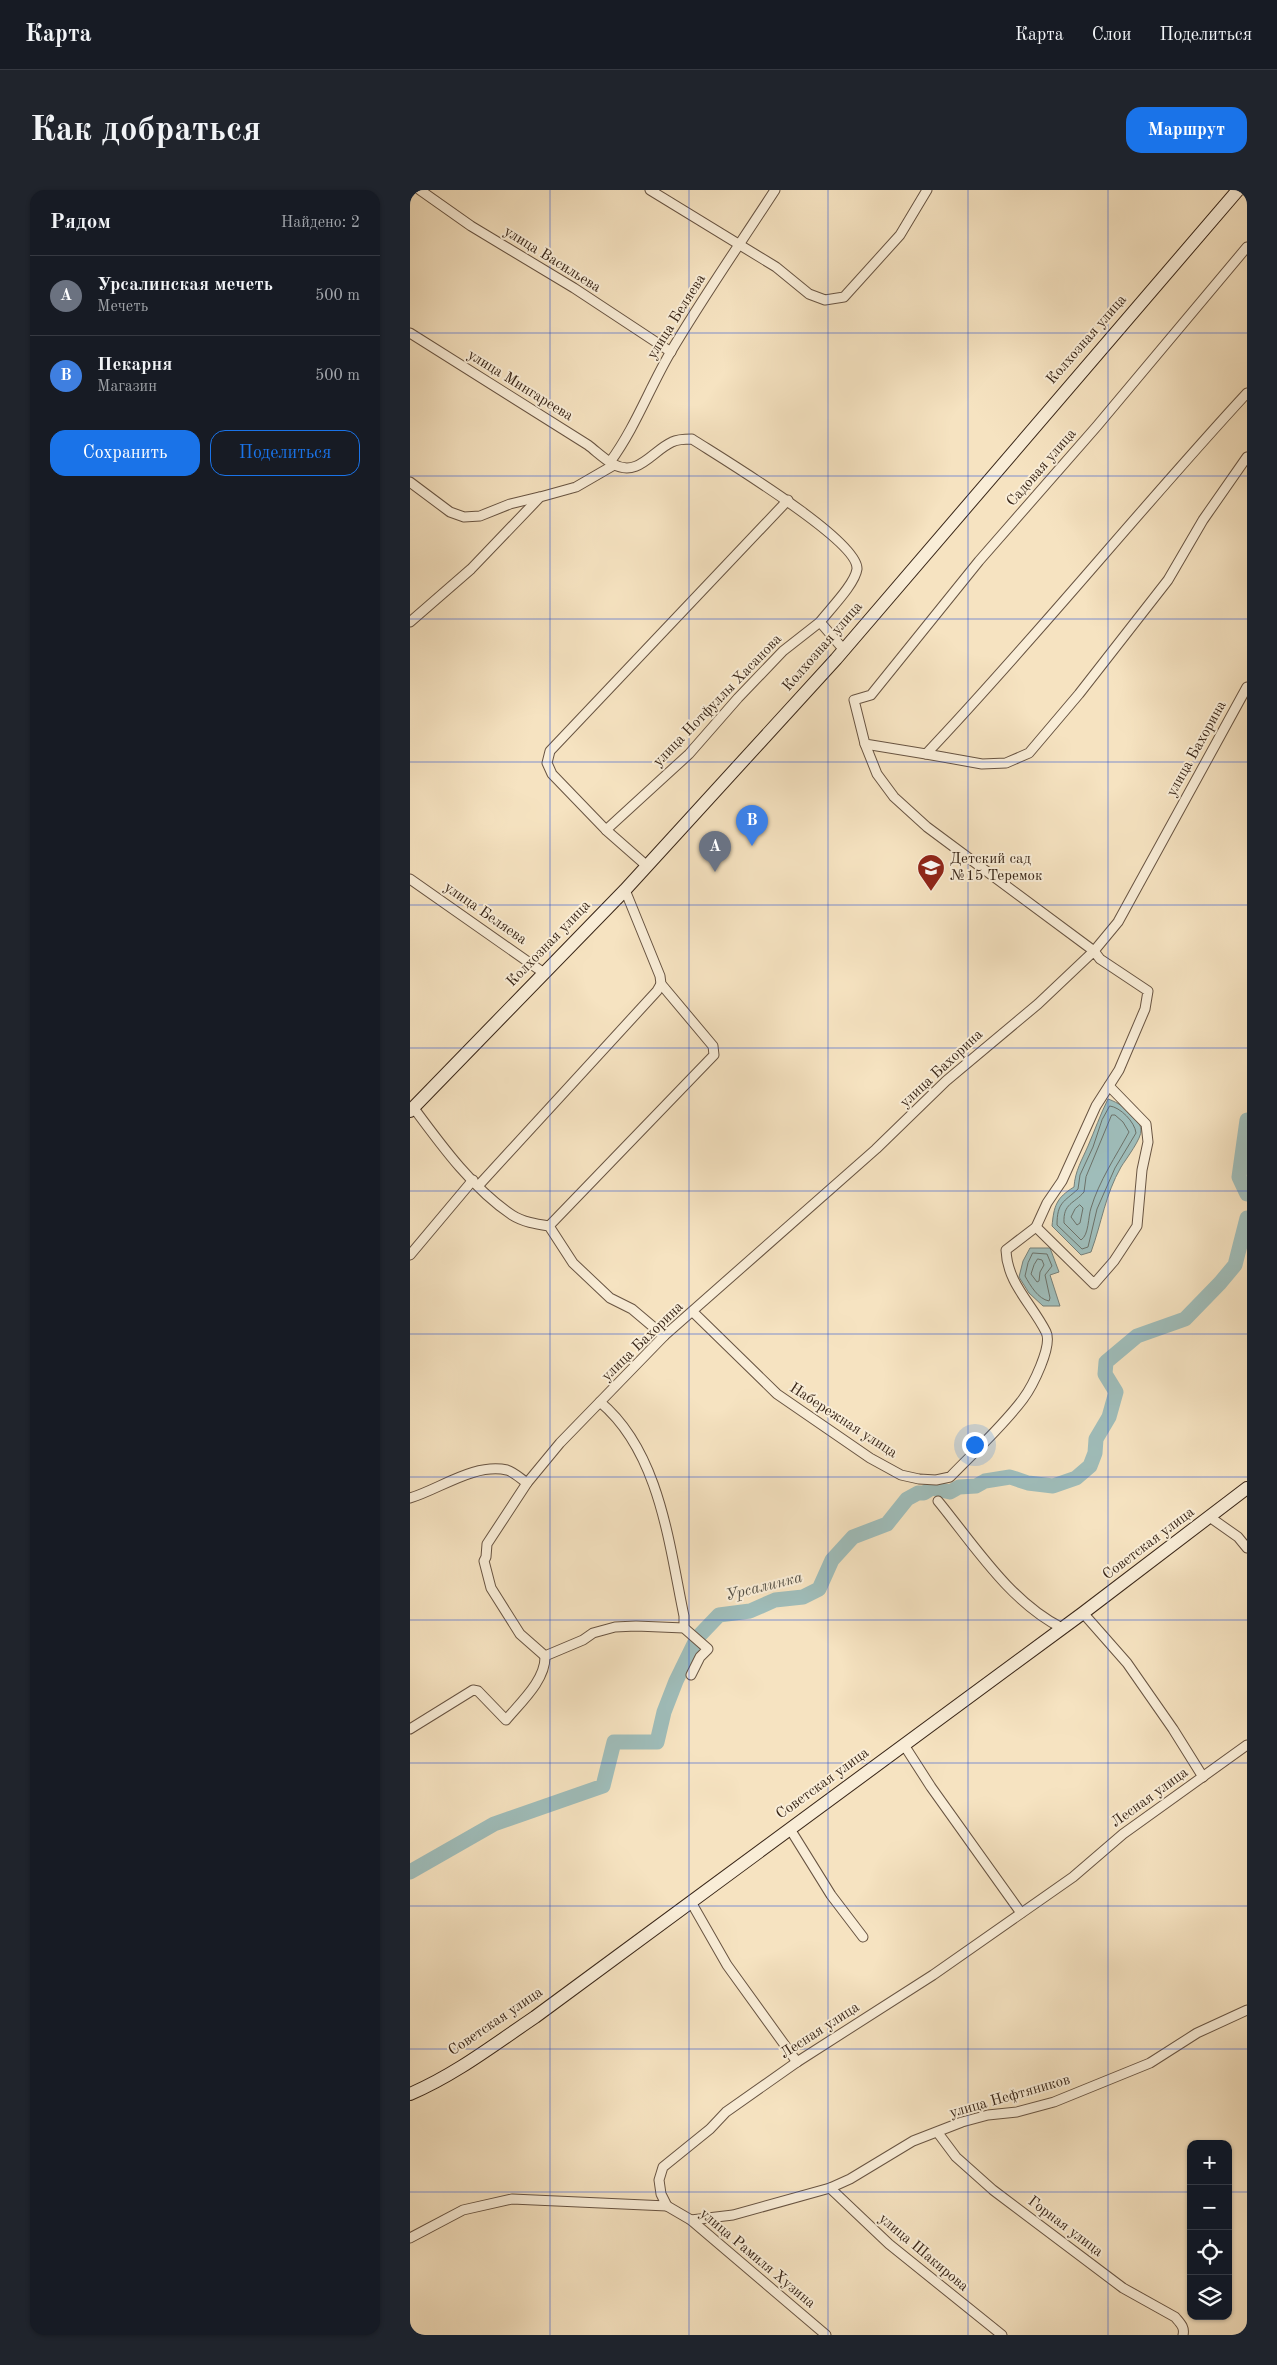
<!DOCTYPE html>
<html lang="ru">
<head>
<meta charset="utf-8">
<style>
  :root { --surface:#171b24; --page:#20242c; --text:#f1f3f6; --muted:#9ea1a6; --line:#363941; --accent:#1a73e8 }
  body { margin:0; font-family:"Old Standard TT",serif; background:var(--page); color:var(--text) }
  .controls { position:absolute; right:15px; bottom:15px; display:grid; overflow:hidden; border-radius:10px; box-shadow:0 1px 4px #0004 }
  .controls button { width:45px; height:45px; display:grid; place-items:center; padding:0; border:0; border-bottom:1px solid var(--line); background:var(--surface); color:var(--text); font:25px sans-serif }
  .you { position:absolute; left:564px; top:1254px; width:18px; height:18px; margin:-12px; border:4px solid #fff; border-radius:50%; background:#1a73e8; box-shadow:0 0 0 8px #1a73e833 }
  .badge { display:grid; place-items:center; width:32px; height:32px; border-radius:50%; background:var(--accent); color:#fff; font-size:16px; font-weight:700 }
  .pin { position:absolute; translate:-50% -41px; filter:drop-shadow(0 1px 2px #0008) }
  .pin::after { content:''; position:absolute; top:26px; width:18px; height:15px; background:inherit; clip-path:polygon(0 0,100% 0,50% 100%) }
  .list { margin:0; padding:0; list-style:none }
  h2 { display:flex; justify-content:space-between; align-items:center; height:65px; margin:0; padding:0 20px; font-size:21px }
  h2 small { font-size:16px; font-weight:400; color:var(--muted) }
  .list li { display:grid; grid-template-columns:32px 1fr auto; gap:15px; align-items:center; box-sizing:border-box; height:80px; padding:0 20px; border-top:1px solid var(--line) }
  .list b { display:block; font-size:19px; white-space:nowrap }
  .list p { margin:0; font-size:16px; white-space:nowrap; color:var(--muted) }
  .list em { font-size:16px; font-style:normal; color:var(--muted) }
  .actions { display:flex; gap:10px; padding:15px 20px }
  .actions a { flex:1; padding:11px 0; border:1px solid var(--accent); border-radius:15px; text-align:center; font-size:18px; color:var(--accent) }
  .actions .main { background:var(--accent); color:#fff }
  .icon { flex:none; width:28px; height:28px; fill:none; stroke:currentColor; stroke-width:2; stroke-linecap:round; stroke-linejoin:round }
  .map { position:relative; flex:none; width:837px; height:2145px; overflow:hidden; border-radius:15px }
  header { display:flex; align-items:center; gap:30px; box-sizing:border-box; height:70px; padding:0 25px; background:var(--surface); border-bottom:1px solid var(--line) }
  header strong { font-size:24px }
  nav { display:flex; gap:28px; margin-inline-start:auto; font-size:18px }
  .intro { display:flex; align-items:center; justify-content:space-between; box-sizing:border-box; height:120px; padding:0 30px }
  h1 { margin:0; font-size:35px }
  .button { padding:12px 22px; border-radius:15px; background:var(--accent); color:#fff; font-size:18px; font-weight:700 }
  main { display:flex; gap:30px; padding:0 30px }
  aside { flex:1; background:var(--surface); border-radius:15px; box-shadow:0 1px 4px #0004 }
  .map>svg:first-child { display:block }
  .water { fill:#9fbdba; stroke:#768079 }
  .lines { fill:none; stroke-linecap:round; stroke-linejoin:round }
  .shore { stroke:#6c7168; stroke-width:1 }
  .river { stroke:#9fbdba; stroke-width:15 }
  .street-casing { stroke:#685442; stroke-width:11 }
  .secondary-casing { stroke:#382517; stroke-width:14 }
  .street { stroke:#f9edd7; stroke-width:9 }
  .secondary { stroke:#f9edd7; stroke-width:12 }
  .grid { fill:none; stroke:#1d4ed8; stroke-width:1; stroke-opacity:0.55 }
  .labels { text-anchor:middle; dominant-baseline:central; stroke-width:4; stroke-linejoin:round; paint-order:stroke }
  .street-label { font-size:15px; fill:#382517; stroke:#f9edd7 }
  .poi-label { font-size:15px; fill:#382517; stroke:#f9edd7; text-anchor:start }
  .water-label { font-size:16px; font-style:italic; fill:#575348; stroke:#f9edd7 }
</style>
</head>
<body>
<header>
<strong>Карта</strong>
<nav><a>Карта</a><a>Слои</a><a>Поделиться</a></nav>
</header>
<div class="intro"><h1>Как добраться</h1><a class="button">Маршрут</a></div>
<main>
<aside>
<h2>Рядом<small>Найдено: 2</small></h2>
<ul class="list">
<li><span class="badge" style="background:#6b7280">A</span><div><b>Урсалинская мечеть</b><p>Мечеть</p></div><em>500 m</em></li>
<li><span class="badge" style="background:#3f7fe0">B</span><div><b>Пекарня</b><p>Магазин</p></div><em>500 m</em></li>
</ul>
<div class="actions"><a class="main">Сохранить</a><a>Поделиться</a></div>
</aside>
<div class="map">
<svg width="837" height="2145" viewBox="0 0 837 2145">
  <rect width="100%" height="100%" fill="#f6e3c1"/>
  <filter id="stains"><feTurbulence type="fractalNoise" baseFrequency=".004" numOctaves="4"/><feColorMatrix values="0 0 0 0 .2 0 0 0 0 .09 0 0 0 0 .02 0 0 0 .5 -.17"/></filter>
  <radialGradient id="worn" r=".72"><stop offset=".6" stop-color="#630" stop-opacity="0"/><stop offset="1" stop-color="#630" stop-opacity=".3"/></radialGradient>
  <g class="water">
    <path d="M698 909C710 913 730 926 731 940 732 948 716 969 711 977 695 1005 692 1032 681 1062L671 1065 642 1036C644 1016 646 1008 664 997 665 981 672 970 678 956 685 940 690 925 698 909Z"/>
    <polygon points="620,1058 640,1058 649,1082 640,1085 650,1116 633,1116 619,1103 609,1087 613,1071"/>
  </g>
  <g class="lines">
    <g class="shore">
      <path d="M700 916C710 917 725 932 726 943L705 978 687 1019 678 1057 672 1059 647 1035C647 1012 654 1012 668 999L670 985 683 957 692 930Z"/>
      <path d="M702 925H705L713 932 719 942C706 966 689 991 681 1018 678 1027 679 1045 671 1050L654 1033C653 1013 664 1014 674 1002L676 987Z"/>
      <polygon points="670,1015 673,1018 670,1033 667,1035 661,1027 665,1019"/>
      <path d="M623 1063 637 1064 642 1076 635 1085 640 1108 639 1111C628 1109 620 1095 615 1086L618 1073Z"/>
      <polygon points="628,1069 632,1070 634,1075 630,1082 629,1091 627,1092 621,1084 624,1075"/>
    </g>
    <g class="river">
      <polyline points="837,930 829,987 837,1004"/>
      <polyline points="0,1682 84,1634 193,1596 204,1552 247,1552 254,1522 266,1491 287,1448 309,1425 340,1421 365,1410 393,1407 409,1399 422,1370 443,1347 477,1334 497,1309 508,1303 514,1303 522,1298 540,1302 549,1297 566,1296 575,1291 600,1287 618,1293 643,1296 666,1288 680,1276 685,1263 686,1249 699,1227 706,1202 695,1184 696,1172 727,1146 775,1129 810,1093 825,1075 837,1028"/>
    </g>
    <defs>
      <g id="street">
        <polyline points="10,0 61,36 164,98 261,162"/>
        <polyline points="240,0 366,77 399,104 415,110 434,107 490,45 517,0"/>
        <path d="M837 57 687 236 569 371 461 505 444 510 455 554 516 564C627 447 728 321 837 203"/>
        <path d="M0 143 178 255C186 261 194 269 203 274 228 288 242 261 262 252 268 249 275 249 282 249 308 266 449 350 447 379 445 394 420 419 410 432"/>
        <path d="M200 272C225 238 239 199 260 163 293 107 330 54 365 0"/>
        <polyline points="0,292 40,322 54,327 70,326 100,314 129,307"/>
        <polyline points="0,432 61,379 130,307 166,297 204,275"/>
        <polyline points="455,554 467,584 484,607 517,637 684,761 708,732 837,497"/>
        <polyline points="516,564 572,574 596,573 619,563 669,504 758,390 793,330 837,267"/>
        <polyline points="196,640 142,584 137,573 140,561 378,310"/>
        <polyline points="237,676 196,640 279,564 328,508 373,461 410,432 434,460"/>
        <polyline points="0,689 134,783"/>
        <path d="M3 917C31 955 63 999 102 1025 113 1032 126 1034 139 1036L163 1073 200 1108 222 1119 254 1146"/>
        <polyline points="69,995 247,801 251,794"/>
        <polyline points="139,1036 304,865 303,856 251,794 250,786 215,700"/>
        <polyline points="626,1037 684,1094 704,1071 727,1036 732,980 738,952 736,934 699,896"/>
        <polyline points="0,1065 63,990"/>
        <path d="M190 1212C250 1262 259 1355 274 1426V1438"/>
        <path d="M0 1308C30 1299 64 1273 97 1280 104 1282 111 1289 117 1293"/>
        <path d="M528 1311C564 1355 600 1412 652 1438"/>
        <polyline points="801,1328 828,1347 837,1358"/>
        <polyline points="673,1423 717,1473 763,1539 793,1587"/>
        <path d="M281 1485 290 1467 298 1459 274 1438 226 1436 205 1437 183 1443 173 1450 135 1466 110 1444 81 1398 74 1371 76 1367 77 1354 117 1293 150 1253 254 1146 466 959 536 891 628 814 684 761 690 769 738 801 735 819 709 880 686 916 652 991 637 1013 626 1037 596 1060C597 1093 622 1114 636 1142 643 1156 622 1197 613 1209 592 1237 564 1262 540 1287L526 1290 509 1289 491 1285 460 1268 367 1204 283 1122"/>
        <path d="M0 1539 63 1500 68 1501 96 1530C110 1513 136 1490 135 1466"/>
        <polyline points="494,1555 521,1597 611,1723"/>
        <polyline points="380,1639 421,1705 453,1747"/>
        <polyline points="281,1712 317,1775 387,1872"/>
        <path d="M528 1943 546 1967 583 2000 713 2098 765 2127C770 2133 775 2137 773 2145"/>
        <polyline points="420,1998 479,2054 592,2145"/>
        <polyline points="257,2016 281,2030 416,2145"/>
        <polyline points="281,2030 323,2025 420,1998 440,1989 503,1951 552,1932 578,1925 607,1922 644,1912 740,1873 787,1843 837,1820"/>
        <polyline points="0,2048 53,2020 102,2009 257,2016 251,2004 249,1990 253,1977 300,1939 316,1922 387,1872 523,1785 663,1687 713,1644 837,1555"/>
      </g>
      <g id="secondary">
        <polyline points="0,921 215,700 426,469 828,0"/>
        <path d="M0 1904C45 1885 85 1854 125 1827L673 1423 837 1298"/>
      </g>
    </defs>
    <use href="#street" class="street-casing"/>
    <use href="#secondary" class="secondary-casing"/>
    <use href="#street" class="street"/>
    <use href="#secondary" class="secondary"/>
  </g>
  <path class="grid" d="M140 0V2145M279 0V2145M418 0V2145M558 0V2145M698 0V2145M0 143H837M0 286H837M0 429H837M0 572H837M0 715H837M0 858H837M0 1001H837M0 1144H837M0 1287H837M0 1430H837M0 1573H837M0 1716H837M0 1859H837M0 2002H781M818 2002H837"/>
  <defs>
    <symbol id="school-pin" viewBox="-11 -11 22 30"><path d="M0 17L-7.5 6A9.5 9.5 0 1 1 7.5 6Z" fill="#8f2418" stroke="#f9edd7"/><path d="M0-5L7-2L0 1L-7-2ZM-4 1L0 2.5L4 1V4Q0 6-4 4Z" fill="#fff"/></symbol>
  </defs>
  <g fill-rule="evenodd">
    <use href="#school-pin" x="505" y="662" width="32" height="43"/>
  </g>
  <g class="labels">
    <g class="street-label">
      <text transform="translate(142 70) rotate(32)">улица Васильева</text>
      <text transform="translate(267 127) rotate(-58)">улица Беляева</text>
      <text transform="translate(677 150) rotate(-49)">Колхозная улица</text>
      <text transform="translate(110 196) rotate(32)">улица Мингареева</text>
      <text transform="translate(632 278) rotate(-49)">Садовая улица</text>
      <text transform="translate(413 457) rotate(-49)">Колхозная улица</text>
      <text transform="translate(308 511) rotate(-46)">улица Нотфуллы Хасанова</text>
      <text transform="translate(787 559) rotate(-61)">улица Бахорина</text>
      <text transform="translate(75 724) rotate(35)">улица Беляева</text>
      <text transform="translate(139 754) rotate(-46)">Колхозная улица</text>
      <text transform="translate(532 879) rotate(-43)">улица Бахорина</text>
      <text transform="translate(233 1152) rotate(-44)">улица Бахорина</text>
      <text transform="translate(433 1231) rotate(33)">Набережная улица</text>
      <text transform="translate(739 1354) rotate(-37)">Советская улица</text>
      <text transform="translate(413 1594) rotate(-36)">Советская улица</text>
      <text transform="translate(740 1608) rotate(-36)">Лесная улица</text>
      <text transform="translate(86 1832) rotate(-34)">Советская улица</text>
      <text transform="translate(410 1841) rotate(-33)">Лесная улица</text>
      <text transform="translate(600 1907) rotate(-16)">улица Нефтяников</text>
      <text transform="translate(655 2037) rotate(37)">Горная улица</text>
      <text transform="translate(513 2063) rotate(40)">улица Шакирова</text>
      <text transform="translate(347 2069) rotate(40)">улица Рамиля Хузина</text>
    </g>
    <g class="poi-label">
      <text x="540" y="669">Детский сад<tspan x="540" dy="17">№15 Теремок</tspan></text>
    </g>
    <g class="water-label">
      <text transform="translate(354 1397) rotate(-14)">Урсалинка</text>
    </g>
  </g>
  <rect width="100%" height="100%" filter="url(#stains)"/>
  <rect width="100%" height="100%" fill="url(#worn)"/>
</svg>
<div class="controls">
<button>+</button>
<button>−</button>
<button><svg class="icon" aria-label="locate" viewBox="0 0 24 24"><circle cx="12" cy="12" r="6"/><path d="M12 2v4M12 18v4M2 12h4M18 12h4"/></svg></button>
<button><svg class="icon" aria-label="layers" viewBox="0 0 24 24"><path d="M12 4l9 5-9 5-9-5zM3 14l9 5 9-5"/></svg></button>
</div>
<div class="you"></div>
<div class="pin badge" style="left:305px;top:682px;background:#6b7280">A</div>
<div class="pin badge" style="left:342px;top:656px;background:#3f7fe0">B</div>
</div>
</main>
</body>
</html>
